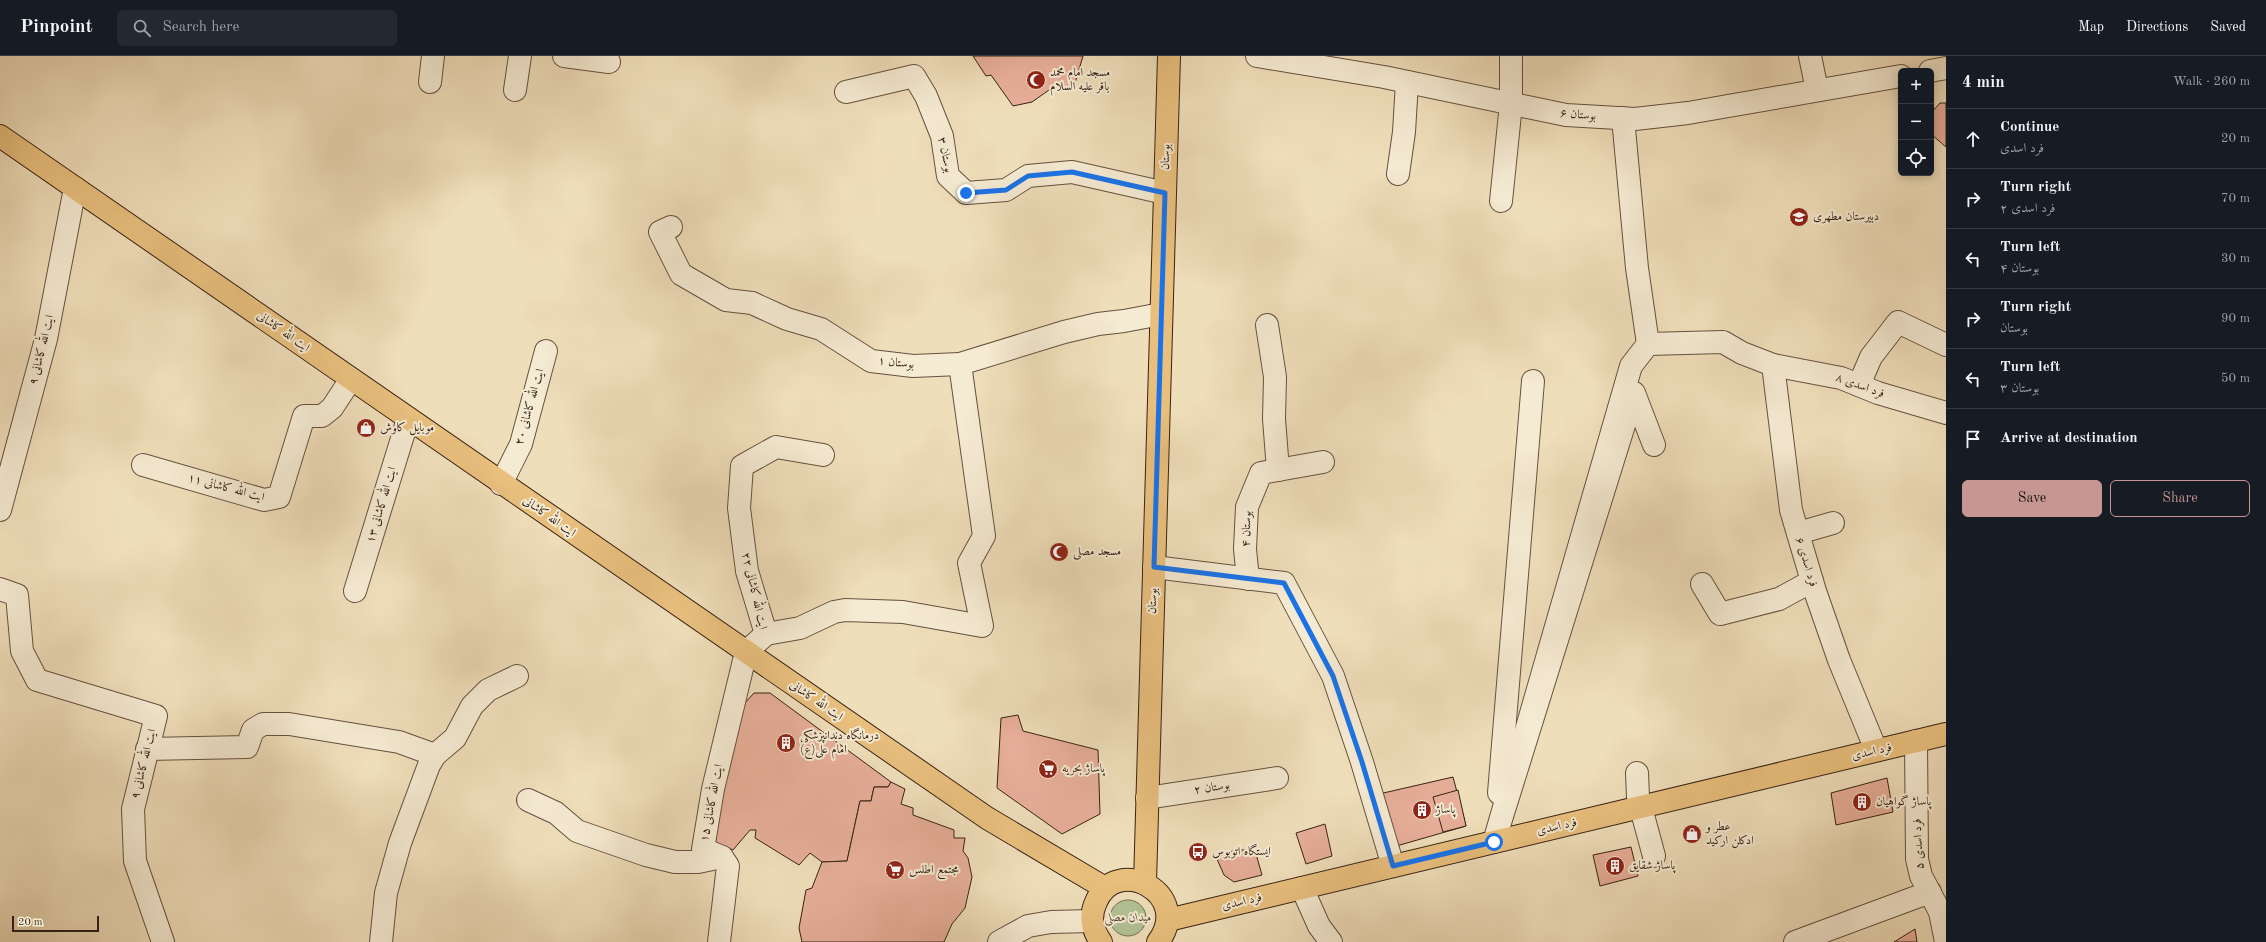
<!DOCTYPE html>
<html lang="en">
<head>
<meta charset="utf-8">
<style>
  :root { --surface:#171b24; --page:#242831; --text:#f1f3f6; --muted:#9ea1a6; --line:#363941; --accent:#c59692 }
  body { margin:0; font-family:"Old Standard TT",Amiri,serif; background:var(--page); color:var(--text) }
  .controls { position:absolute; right:12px; top:12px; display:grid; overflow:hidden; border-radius:6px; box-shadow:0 2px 10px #0003 }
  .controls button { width:36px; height:36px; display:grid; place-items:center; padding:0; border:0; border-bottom:1px solid var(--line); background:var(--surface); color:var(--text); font:20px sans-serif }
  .scale { position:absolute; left:12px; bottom:10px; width:87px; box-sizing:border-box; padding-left:4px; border:2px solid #372216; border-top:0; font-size:11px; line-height:14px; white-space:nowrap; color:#372216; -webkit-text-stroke:3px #f5ead2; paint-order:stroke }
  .stop { position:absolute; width:12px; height:12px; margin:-9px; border:3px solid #1a73e8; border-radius:50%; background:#fff }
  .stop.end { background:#1a73e8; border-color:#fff; box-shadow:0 1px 4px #0008 }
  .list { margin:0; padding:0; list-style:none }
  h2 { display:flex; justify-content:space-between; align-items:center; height:52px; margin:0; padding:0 16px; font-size:17px }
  h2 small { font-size:13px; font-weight:400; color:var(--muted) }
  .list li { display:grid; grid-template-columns:26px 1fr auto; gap:12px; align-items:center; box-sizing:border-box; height:60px; padding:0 16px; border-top:1px solid var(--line) }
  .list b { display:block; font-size:15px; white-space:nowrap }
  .list p { margin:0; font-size:13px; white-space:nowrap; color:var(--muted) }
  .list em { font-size:13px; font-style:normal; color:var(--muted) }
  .actions { display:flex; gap:8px; padding:12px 16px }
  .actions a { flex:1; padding:9px 0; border:1px solid var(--accent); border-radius:6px; text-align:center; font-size:14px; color:var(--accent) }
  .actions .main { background:var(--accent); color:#111 }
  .icon { flex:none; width:22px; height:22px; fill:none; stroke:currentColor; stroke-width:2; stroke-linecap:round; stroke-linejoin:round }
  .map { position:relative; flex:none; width:1946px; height:886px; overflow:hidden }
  header { display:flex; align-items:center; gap:24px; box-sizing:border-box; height:56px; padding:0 20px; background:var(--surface); border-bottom:1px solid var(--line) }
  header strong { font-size:19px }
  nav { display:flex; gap:22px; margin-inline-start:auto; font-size:14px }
  .search { width:280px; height:36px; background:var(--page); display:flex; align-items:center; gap:10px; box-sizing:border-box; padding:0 14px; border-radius:6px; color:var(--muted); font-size:15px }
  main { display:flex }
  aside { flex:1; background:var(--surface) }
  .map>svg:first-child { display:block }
  .green { fill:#b2c295; stroke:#747256 }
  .building { fill:#e7ae99; stroke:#372216 }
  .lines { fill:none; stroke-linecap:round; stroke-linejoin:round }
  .minor-casing { stroke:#65513f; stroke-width:24 }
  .major-casing { stroke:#372216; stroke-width:24 }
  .minor { stroke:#f5ead2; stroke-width:22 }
  .major { stroke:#e8bf7d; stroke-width:22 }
  .route { stroke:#1a73e8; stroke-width:5 }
  .labels { text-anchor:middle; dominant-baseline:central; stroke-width:4; stroke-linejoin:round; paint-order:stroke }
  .poi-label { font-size:12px; fill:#372216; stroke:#f5ead2; text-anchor:start }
  .street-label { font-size:12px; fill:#372216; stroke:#f5ead2 }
  .park-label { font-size:12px; font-style:italic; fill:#564a36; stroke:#f5ead2 }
</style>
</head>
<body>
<header>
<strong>Pinpoint</strong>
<div class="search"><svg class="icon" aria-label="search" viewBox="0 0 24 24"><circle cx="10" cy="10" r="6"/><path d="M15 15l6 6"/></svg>Search here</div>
<nav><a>Map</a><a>Directions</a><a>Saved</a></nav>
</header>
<main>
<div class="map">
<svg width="1946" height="886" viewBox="0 0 1946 886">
  <rect width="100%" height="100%" fill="#efdeba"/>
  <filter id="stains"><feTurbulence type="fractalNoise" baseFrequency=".005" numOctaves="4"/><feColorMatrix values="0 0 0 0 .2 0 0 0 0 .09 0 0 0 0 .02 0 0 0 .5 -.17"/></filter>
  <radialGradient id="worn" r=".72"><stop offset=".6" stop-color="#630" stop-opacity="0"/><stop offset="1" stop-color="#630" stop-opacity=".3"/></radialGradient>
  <circle class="green" cx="1128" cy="862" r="18"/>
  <g class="building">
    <polygon points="973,0 1083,0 1073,34 1056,29 1032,46 1013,50 991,19 986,20"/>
    <polygon points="1940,47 1946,47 1946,91 1931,78 1931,57"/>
    <polygon points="754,637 770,637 891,726 888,731 874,731 871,745 860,745 847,805 822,806 810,797 799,809 755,782 756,774 750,774 733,794 711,784 743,649"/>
    <polygon points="1018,659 1023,675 1098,694 1100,758 1062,778 997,732 1001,662"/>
    <polygon points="1453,721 1466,770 1393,791 1379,738"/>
    <polygon points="1887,722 1893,756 1836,769 1831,737"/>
    <polygon points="891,726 905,733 901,748 913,752 913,759 954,774 954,782 965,782 963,795 968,802 972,821 965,852 952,868 944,886 802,886 799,872 806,834 812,832 822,806 847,805 860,745 871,745 874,731 888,731"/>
    <polygon points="1458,734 1466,770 1443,776 1433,741"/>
    <polygon points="1325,768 1332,800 1306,808 1296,777"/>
    <polygon points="1631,791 1638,820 1600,830 1593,799"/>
    <polygon points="1251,793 1251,799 1256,798 1262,819 1234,826 1224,819 1217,803 1226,796"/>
    <polygon points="1915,873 1917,886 1894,886"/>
  </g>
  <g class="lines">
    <defs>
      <g id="minor">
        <polyline points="564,0 609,6"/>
        <polyline points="1257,0 1384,21 1566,59 1635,63 1688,57 1901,20"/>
        <polyline points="1810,0 1817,34"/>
        <polyline points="1930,15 1946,12"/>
        <polyline points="430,26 433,0"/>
        <polyline points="515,34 520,0"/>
        <polyline points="846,36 914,20 926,40 942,80 948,120 966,137 1006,134 1028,120 1072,116 1165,137"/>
        <polyline points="1623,62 1637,212 1648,288 1723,286 1742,297 1773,309 1841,322 1878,337 1946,357"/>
        <polyline points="1398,118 1404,76 1407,26"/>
        <polyline points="1501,145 1511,48 1511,0"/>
        <polyline points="671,171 660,176 681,218 726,244 752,247 787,263 821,273 871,305 913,310 960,308 1064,276 1098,268 1124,265 1161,258"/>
        <polyline points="1267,269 1275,321 1274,363 1278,414"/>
        <polyline points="1648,288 1631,310 1494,786 1634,337 1654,389"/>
        <polyline points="1773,309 1791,454 1815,535 1839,604 1876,694"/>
        <polyline points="1859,329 1871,301 1898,266 1946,289"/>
        <polyline points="143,409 264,444 279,441 304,360 322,360 332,352 351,323"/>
        <polyline points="501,428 521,388 546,295"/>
        <polyline points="0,454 46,283 75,132"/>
        <polyline points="1798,477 1833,467"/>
        <polyline points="1154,511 1284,527 1333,620 1362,706 1393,810"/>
        <polyline points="1248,523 1245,493 1247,451 1261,417 1323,406"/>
        <polyline points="1702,528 1720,558 1779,543 1812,525"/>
        <polyline points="0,533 17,539 22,595 37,624 156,660 133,753 135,805 163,886"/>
        <polyline points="355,535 408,363"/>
        <polyline points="766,578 800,572 834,556 845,554 903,556 982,570 969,507 984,480 960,308"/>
        <polyline points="1916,685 1917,803 1921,820 1940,856 1946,886"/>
        <polyline points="147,693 247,691 253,674 263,668 289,668 399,686 435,699 429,709 400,787 386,837 381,886"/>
        <polyline points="435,699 455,682 472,650 488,634 517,620"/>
        <polyline points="1637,717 1638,741 1654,800"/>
        <polyline points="1499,737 1533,325"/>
        <polyline points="1147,742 1277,722"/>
        <polyline points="528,744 556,757 577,775 646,799 675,806 698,806 722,801"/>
        <polyline points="1302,832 1319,870 1331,886"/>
        <polyline points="719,886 728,810 722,801 703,793 713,733 746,596 766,578 747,515 739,452 742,410 776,391 823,399"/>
        <polyline points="999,886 1028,870 1051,866 1092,865"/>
        <polyline points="1795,886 1930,836"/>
      </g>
      <g id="major">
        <polyline points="0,80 987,762 1105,832"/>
        <polyline points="1145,827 1169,0"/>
        <polyline points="1168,864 1946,678"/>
        <path d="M1101 886C1092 873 1089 861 1096 846 1116 797 1194 838 1158 886"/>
      </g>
    </defs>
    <use href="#minor" class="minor-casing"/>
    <use href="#major" class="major-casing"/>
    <use href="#minor" class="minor"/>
    <use href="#major" class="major"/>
  </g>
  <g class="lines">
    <polyline class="route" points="966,137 1006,134 1028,120 1072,116 1165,137 1154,511 1284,527 1333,620 1362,706 1393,810 1494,786"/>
  </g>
  <defs>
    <symbol id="mosque-disc" viewBox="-11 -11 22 22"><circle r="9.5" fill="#8f2418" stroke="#f5ead2"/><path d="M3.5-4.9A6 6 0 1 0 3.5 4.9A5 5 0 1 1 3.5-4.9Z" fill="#fff"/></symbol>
    <symbol id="school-disc" viewBox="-11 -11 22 22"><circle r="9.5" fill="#8f2418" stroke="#f5ead2"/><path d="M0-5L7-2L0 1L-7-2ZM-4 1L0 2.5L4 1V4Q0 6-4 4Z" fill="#fff"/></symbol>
    <symbol id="shop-disc" viewBox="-11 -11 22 22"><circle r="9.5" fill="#8f2418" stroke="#f5ead2"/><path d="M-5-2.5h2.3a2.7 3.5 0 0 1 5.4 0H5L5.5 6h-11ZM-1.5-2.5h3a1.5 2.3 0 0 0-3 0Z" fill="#fff"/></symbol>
    <symbol id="building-disc" viewBox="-11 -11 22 22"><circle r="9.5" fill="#8f2418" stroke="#f5ead2"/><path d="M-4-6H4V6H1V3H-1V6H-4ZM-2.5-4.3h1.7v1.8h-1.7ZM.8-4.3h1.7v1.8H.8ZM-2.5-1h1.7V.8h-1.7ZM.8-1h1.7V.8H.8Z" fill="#fff"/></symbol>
    <symbol id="supermarket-disc" viewBox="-11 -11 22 22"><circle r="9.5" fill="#8f2418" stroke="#f5ead2"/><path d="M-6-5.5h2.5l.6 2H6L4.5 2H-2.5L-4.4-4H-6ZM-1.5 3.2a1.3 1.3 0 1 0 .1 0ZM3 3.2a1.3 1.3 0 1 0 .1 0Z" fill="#fff"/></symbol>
    <symbol id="bus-disc" viewBox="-11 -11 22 22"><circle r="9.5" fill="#8f2418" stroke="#f5ead2"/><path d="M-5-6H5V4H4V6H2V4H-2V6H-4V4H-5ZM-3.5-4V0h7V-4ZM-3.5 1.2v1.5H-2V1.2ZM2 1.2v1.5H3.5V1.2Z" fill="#fff"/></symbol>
  </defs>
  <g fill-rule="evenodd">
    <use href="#mosque-disc" x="1025" y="13" width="22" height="22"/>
    <use href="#school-disc" x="1788" y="150" width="22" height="22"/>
    <use href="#shop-disc" x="355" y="361" width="22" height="22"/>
    <use href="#mosque-disc" x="1048" y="485" width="22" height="22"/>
    <use href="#building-disc" x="775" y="676" width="22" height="22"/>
    <use href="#supermarket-disc" x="1037" y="702" width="22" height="22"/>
    <use href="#building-disc" x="1851" y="735" width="22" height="22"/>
    <use href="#building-disc" x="1411" y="743" width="22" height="22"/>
    <use href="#shop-disc" x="1681" y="767" width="22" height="22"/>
    <use href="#bus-disc" x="1187" y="785" width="22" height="22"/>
    <use href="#building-disc" x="1604" y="799" width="22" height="22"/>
    <use href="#supermarket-disc" x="884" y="803" width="22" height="22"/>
  </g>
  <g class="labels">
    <g class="poi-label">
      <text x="1050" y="17">مسجد امام محمد<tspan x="1050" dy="14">باقر علیه السلام</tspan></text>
      <text x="1813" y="161">دبیرستان مطهری</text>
      <text x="380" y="372">موبایل کاوش</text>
      <text x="1073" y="496">مسجد مصلی</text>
      <text x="800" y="680">درمانگاه دندانپزشکی<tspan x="800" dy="14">امام علی(ع)</tspan></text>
      <text x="1062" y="713">پاساژ بحریه</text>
      <text x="1876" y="746">پاساژ گواهیان</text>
      <text x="1436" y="754">پاساژ</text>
      <text x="1706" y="771">عطر و<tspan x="1706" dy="14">ادکلن ارکید</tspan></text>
      <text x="1212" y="796">ایستگاه اتوبوس</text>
      <text x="1629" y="810">پاساژ شقایق</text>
      <text x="909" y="814">مجتمع اطلس</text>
    </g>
    <g class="street-label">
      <text transform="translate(1578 59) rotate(5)">بوستان ۶</text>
      <text transform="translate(945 99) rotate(78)">بوستان ۳</text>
      <text transform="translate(1166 101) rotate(-88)">بوستان</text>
      <text transform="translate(283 276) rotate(35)">ایت الله کاشانی</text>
      <text transform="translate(42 294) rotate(-76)">ایت الله کاشانی ۹</text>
      <text transform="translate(896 307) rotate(6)">بوستان ۱</text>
      <text transform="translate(1860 330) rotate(20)">فرد اسدی ۸</text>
      <text transform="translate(530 351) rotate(-74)">ایت الله کاشانی ۲۰</text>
      <text transform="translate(226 432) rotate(15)">ایت الله کاشانی ۱۱</text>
      <text transform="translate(382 449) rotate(-73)">ایت الله کاشانی ۱۳</text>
      <text transform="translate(549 461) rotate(35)">ایت الله کاشانی</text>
      <text transform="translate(1247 473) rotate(-88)">بوستان ۴</text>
      <text transform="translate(1806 506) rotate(73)">فرد اسدی ۶</text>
      <text transform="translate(754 535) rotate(77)">ایت الله کاشانی ۲۲</text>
      <text transform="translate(1153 545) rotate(-88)">بوستان</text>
      <text transform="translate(816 645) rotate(34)">ایت الله کاشانی</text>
      <text transform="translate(1872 696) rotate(-13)">فرد اسدی</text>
      <text transform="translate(144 708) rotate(-76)">ایت الله کاشانی ۹</text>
      <text transform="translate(1212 732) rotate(-9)">بوستان ۲</text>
      <text transform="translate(712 747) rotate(-79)">ایت الله کاشانی ۱۵</text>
      <text transform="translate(1557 771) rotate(-13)">فرد اسدی</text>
      <text transform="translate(1919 788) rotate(-93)">فرد اسدی ۵</text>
      <text transform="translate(1242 846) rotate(-13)">فرد اسدی</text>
    </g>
    <g class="park-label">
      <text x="1128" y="862">میدان مصلی</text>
    </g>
  </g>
  <rect width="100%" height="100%" filter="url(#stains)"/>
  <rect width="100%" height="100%" fill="url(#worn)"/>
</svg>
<div class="controls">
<button>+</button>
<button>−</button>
<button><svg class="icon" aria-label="locate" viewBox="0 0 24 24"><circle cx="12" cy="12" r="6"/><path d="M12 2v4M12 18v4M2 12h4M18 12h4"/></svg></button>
</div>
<div class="scale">20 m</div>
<div class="stop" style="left:1494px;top:786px"></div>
<div class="stop end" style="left:966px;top:137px"></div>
</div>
<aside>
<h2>4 min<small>Walk · 260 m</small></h2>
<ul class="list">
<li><svg class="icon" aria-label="ahead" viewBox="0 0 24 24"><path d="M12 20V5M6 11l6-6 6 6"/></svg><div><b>Continue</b><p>فرد اسدی</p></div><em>20 m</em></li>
<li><svg class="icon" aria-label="right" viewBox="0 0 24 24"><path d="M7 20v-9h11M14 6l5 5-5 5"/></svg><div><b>Turn right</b><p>فرد اسدی ۲</p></div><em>70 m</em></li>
<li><svg class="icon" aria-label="left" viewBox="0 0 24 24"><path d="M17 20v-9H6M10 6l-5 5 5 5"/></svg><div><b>Turn left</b><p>بوستان ۴</p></div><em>30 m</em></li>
<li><svg class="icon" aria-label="right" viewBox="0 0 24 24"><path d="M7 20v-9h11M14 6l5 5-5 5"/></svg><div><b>Turn right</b><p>بوستان</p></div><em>90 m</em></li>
<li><svg class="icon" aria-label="left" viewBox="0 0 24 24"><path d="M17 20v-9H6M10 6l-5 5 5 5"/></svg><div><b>Turn left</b><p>بوستان ۳</p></div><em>50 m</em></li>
<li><svg class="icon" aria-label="arrive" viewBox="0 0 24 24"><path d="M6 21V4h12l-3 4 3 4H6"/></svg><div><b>Arrive at destination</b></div></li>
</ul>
<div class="actions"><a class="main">Save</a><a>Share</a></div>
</aside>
</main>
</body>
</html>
